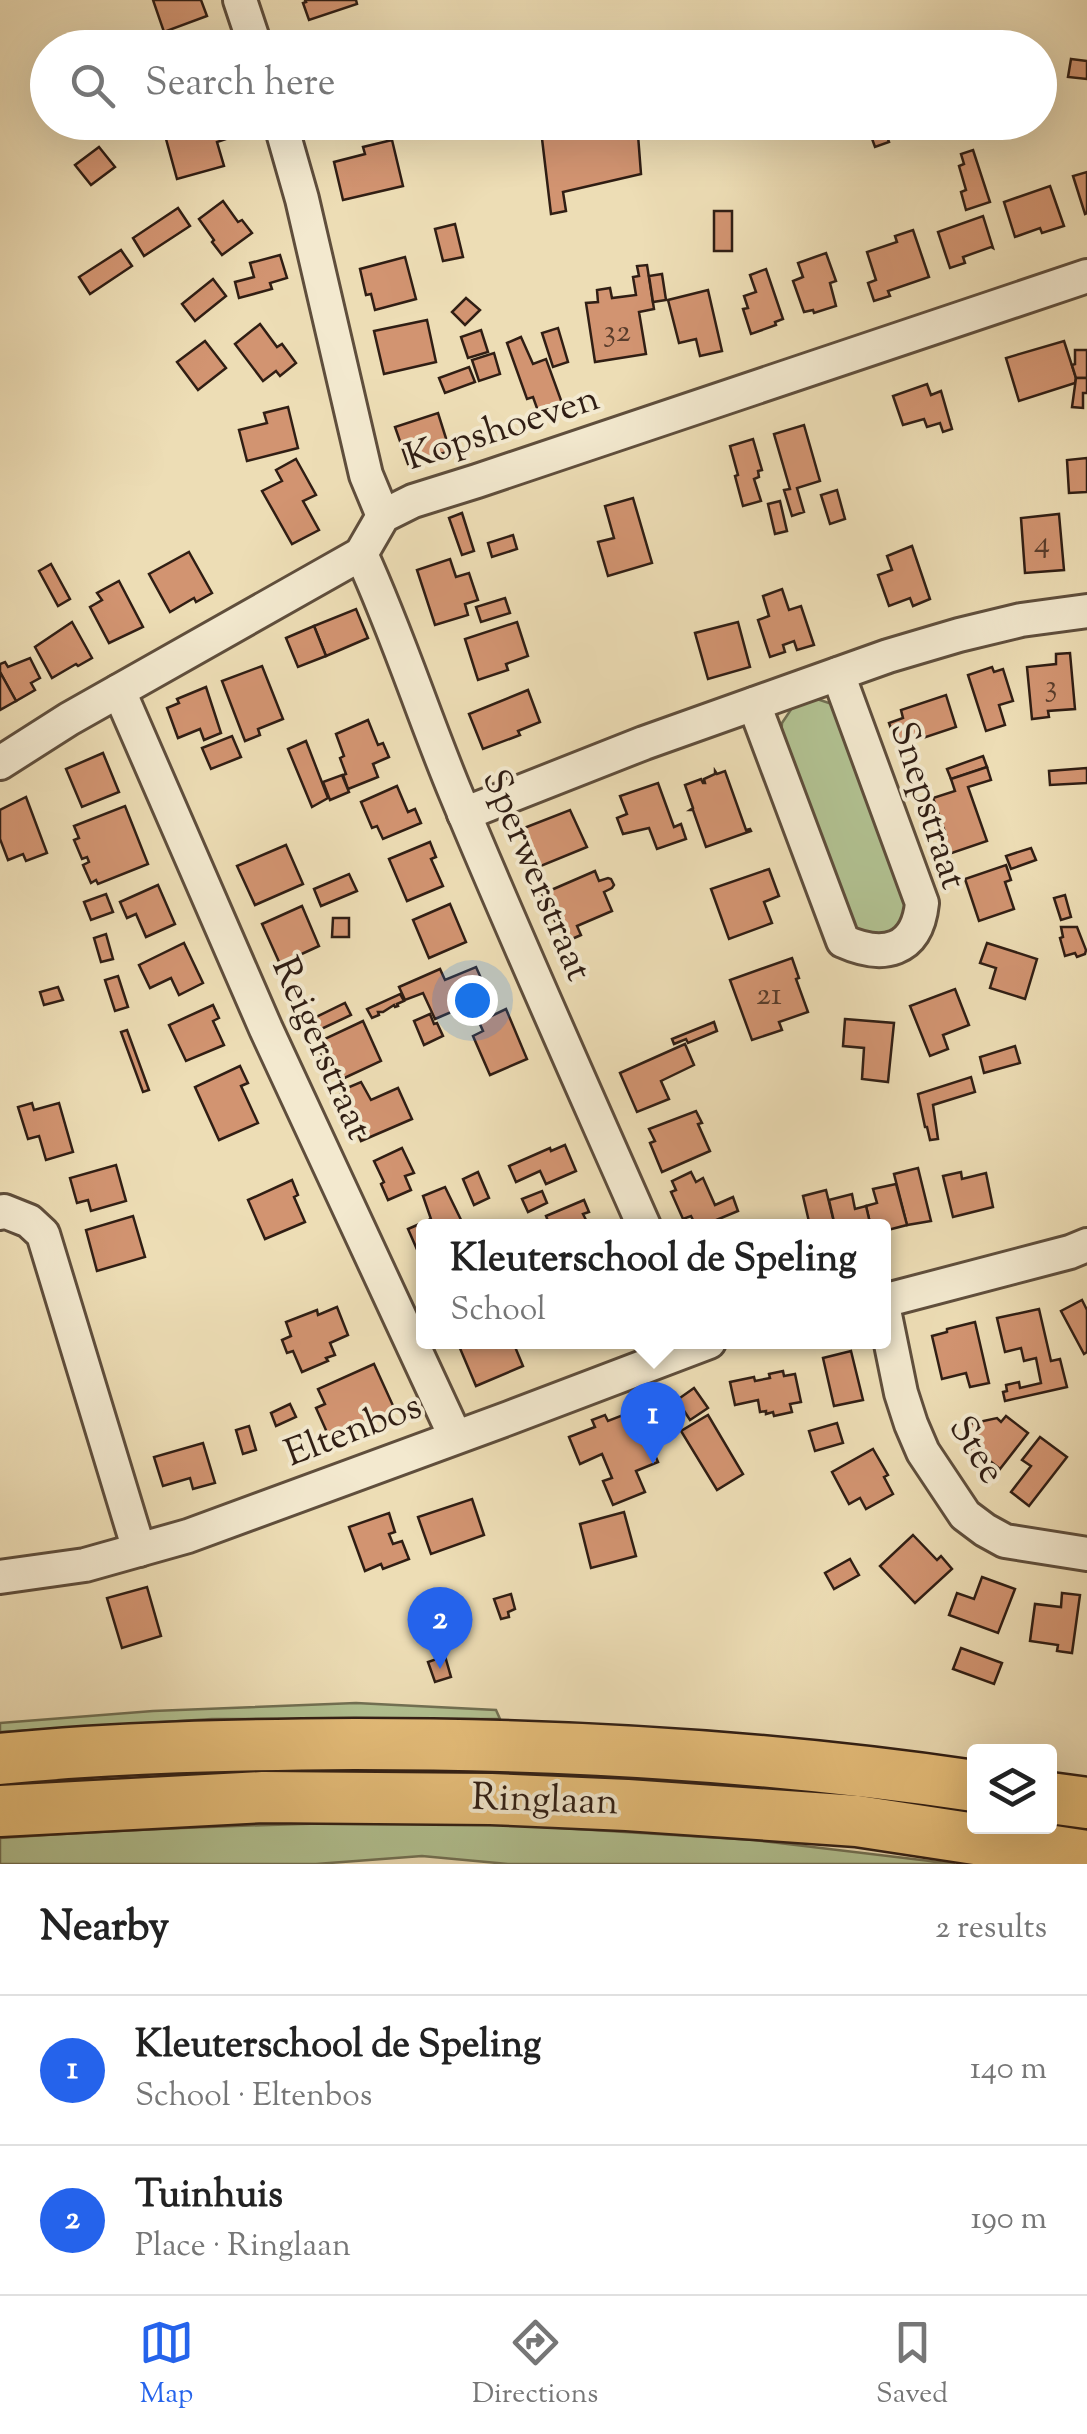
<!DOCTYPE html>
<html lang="en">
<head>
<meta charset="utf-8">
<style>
  :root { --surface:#fff; --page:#f2f2f2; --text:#222; --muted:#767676; --line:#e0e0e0; --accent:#2563eb }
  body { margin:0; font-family:"Sorts Mill Goudy",serif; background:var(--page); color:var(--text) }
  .controls { position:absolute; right:30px; bottom:30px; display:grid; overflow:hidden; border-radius:10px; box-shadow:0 10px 40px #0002 }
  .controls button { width:90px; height:90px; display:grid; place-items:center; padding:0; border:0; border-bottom:2px solid var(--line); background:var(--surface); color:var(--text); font:50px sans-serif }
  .you { position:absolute; left:472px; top:1000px; width:35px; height:35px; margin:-25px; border:8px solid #fff; border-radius:50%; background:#1a73e8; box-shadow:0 0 0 15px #1a73e833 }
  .badge { display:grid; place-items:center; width:65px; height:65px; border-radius:50%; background:var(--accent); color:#fff; font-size:32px; font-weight:700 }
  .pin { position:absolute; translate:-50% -82px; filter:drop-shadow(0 2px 5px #0008) }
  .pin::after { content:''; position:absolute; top:52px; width:35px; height:30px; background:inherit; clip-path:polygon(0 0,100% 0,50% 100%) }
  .popup { position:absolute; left:416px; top:1219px; width:475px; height:130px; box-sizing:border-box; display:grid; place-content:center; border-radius:10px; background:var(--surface); filter:drop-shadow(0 2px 8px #0005); font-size:32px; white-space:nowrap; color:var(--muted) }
  .popup b { font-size:38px; color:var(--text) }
  .popup::after { content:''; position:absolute; left:50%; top:100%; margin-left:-20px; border:20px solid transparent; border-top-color:var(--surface) }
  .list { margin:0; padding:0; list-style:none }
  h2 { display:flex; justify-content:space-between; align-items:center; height:130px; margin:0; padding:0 40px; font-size:42px }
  h2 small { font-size:32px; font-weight:400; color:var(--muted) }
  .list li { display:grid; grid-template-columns:65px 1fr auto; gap:30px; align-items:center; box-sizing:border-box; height:150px; padding:0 40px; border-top:2px solid var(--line) }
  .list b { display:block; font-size:38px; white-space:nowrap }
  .list p { margin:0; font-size:32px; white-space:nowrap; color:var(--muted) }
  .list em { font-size:32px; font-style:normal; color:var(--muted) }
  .icon { flex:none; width:55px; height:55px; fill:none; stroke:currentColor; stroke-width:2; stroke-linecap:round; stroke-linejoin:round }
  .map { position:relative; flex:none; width:1087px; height:1864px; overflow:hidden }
  .search { position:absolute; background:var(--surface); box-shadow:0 10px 40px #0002; left:30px; right:30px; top:30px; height:110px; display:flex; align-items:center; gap:25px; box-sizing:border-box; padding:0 35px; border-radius:55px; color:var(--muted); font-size:38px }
  .sheet { height:430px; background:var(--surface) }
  nav { display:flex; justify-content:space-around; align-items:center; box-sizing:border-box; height:140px; border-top:2px solid var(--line); background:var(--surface); font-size:28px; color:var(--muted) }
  nav a { display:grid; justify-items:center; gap:5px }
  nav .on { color:var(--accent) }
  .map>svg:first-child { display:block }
  .green { fill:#b2c292; stroke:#717053; stroke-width:2.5 }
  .building { fill:#d29471; stroke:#301e14; stroke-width:2.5 }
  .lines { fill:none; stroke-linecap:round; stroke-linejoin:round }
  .minor-casing { stroke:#5f4e3c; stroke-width:38 }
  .highway-casing { stroke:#301e14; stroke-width:55 }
  .minor { stroke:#f3e9cf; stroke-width:32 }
  .highway { stroke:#e6be7a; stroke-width:50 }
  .labels { text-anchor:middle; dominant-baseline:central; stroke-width:8; stroke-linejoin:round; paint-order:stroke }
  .number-label { font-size:32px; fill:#583c2b }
  .street-label { font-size:38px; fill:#301e14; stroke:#f3e9cf }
</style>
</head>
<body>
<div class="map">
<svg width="1087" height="1864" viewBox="0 0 1087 1864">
  <rect width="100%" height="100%" fill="#edddb5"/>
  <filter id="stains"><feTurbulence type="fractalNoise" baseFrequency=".002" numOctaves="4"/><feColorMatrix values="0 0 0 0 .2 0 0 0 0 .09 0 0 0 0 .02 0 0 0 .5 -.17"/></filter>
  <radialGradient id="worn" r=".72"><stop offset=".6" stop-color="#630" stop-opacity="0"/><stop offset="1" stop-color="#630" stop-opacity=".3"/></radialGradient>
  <g class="green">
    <polygon points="817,699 832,704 906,893 906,925 875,941 850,927 781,738 782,723 794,705"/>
    <polygon points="356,1703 496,1710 500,1719 212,1719 0,1732 0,1723 153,1711"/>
    <path d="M446 1821 754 1840 955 1864H508L422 1856 316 1864H0V1838C149 1828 297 1823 446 1821Z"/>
  </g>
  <g class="building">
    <polygon points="153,0 201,0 207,16 164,32"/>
    <polygon points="305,0 356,0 357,4 309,20 303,3 306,2"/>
    <polygon points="161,32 166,45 158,48 108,48 142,35 143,39"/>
    <polygon points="1071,59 1087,61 1087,79 1068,77"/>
    <polygon points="183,122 228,122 232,137 217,142 224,166 177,179 163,128"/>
    <polygon points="540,122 637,122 641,174 563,192 566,211 551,214"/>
    <polygon points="866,122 882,122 889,142 875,147"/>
    <polygon points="392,140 403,186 343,200 334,162 365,154 363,147"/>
    <polygon points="99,147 115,167 91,185 75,165"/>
    <polygon points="973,150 990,202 966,210 961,192 966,190 959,166 964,164 961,154"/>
    <polygon points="1087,172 1087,213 1085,214 1073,176"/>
    <polygon points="1050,186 1064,226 1042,233 1040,228 1015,237 1004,202"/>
    <polygon points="223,201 238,222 242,220 252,233 222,255 212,242 214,240 199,219"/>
    <polygon points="178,208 190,226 144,256 133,238"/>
    <rect x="714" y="211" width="18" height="40"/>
    <polygon points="983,216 993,248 991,247 963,257 965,263 950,268 938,232"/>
    <polygon points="455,224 463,257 443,261 435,229"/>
    <polygon points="913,230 929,277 888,291 890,296 874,301 868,283 876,280 867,252 897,242 895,236"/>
    <polygon points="121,250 132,266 90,294 79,277"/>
    <polygon points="826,253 836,281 830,283 836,306 814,313 813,310 804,312 793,281 803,277 798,263"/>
    <polygon points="280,255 287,278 270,283 272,289 239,298 235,282 254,277 250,263"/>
    <polygon points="405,257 416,299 375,310 371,294 366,295 360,269"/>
    <polygon points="647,265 654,309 639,312 646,354 595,362 586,303 598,302 597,290 610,288 612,298 636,295 633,277 639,276 637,266"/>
    <polygon points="766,269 783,319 775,322 776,325 751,334 743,309 748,308 744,296 756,292 750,275"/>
    <polygon points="662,274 666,300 653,302 649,276"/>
    <polygon points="213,279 226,296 195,321 182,304"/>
    <polygon points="708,290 722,351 700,356 696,339 679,343 668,300"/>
    <polygon points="466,298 480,310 465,325 452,312"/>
    <polygon points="427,320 436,362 384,374 374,331"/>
    <polygon points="260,324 277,347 282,344 296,363 280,376 276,371 263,381 235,344"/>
    <polygon points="558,328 568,362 553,367 542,333"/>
    <polygon points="481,330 488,352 468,358 461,337"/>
    <polygon points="521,337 533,364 546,359 562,403 538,411 533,397 527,399 507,343"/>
    <polygon points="205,341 226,368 198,390 177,362"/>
    <polygon points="1064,341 1076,378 1075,383 1019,401 1006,358"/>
    <polygon points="1075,350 1087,350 1087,378 1076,378 1072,365 1075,364"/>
    <polygon points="494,353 500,374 479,381 472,360"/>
    <polygon points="469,367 475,382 445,393 439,378"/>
    <polygon points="1076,378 1087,378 1087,393 1083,393 1083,408 1072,407"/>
    <polygon points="927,384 931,395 941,391 952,429 943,432 940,423 927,427 924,419 903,425 893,396"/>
    <polygon points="288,407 298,448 247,461 239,430 267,423 264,413"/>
    <polygon points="438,413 450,451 408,464 395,427"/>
    <polygon points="804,425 820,481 797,488 804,512 792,516 784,490 790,489 774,434"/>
    <polygon points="753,439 762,470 758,471 759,477 754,479 761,501 743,506 735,476 738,475 730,446"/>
    <polygon points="1087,458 1087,492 1069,493 1067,460"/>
    <polygon points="296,459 316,495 303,501 319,530 292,544 262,491 282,481 276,470"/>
    <polygon points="837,490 845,519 830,524 821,495"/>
    <polygon points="633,498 652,563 608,576 598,542 614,538 605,506"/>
    <polygon points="780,501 787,531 775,534 768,504"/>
    <polygon points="462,513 474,551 462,555 449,518"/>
    <polygon points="1059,514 1064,570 1025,573 1021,518"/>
    <polygon points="513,535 517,549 492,557 488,543"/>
    <polygon points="912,546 930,599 913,606 910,598 889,606 878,575 892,570 887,556"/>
    <polygon points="189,552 212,593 196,602 194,598 170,612 149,574"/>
    <polygon points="450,559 456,577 469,573 478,600 465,604 468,615 435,625 417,570"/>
    <polygon points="51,564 70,599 58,606 39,571"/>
    <polygon points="119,581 143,627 109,643 90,607 102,600 97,593"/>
    <polygon points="782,589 789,610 801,606 814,645 797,650 794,641 783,645 785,652 770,657 758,620 769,616 763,596"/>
    <polygon points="505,598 510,613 481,622 476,607"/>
    <polygon points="356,609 368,638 326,656 314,626"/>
    <polygon points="72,622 92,658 78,666 76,664 52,678 35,647"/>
    <polygon points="517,622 528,656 506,664 508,670 478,680 465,639"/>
    <polygon points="738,622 750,667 708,679 695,633"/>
    <polygon points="314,626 326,656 298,667 286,638"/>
    <polygon points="1070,653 1075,709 1048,711 1049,717 1032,719 1027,667 1056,664 1056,654"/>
    <polygon points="30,658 40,678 31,683 35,690 16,701 0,672 0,664 5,662 8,667"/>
    <polygon points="262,666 283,719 258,729 260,735 245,741 222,681"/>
    <polygon points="992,667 994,672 1003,669 1013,701 999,705 1005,725 986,731 968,675"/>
    <polygon points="0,672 16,701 0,710"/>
    <polygon points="206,687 221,733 204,740 200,729 178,738 167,708 179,703 177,699"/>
    <polygon points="528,690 540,722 518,731 520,735 483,749 469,714"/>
    <polygon points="946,695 956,727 911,742 910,739 896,743 889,723 903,718 901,710"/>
    <polygon points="368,720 378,745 383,743 389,757 373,764 378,777 348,789 343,775 346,774 340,758 344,756 336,734"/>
    <polygon points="232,736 241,757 211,769 202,748"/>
    <polygon points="306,741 328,798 312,807 288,749"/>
    <polygon points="103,753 119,792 82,807 66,769"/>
    <polygon points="983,756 987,767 951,779 947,769"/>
    <polygon points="987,767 991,780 968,787 987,841 946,855 940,837 946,835 933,798 955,791 951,779"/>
    <polygon points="1087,768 1087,783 1050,785 1049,771"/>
    <polygon points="715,771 717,774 725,771 746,830 750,829 751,831 706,847 693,810 690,810 693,808 685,785 701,779 703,783 705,783 704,779 715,774"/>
    <polygon points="342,775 349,792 330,800 323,782"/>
    <polygon points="658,783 674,827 681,824 686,839 657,849 649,828 623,834 617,818 627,814 620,796"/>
    <polygon points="397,786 408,812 415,809 421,823 383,839 377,826 372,828 361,802"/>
    <polygon points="26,797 47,853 26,861 23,854 8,860 0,839 0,810"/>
    <polygon points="125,806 148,864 98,884 96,880 91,883 83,865 89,862 87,857 82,859 74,840 79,838 74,826"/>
    <polygon points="570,810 587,847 536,868 519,830"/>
    <polygon points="430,842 436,857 431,859 443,886 407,901 389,859"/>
    <polygon points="286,845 303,884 255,905 237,866"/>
    <polygon points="1031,848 1036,860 1011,869 1006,856"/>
    <polygon points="1006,865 1011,880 1005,882 1014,909 979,921 965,879"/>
    <polygon points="769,869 779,896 764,902 772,923 729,939 711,889"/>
    <polygon points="595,871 599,881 608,878 611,879 614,885 612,888 604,892 612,911 577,926 581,935 565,942 542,894"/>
    <polygon points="349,874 357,891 321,906 314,889"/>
    <polygon points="158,885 175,924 146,937 136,914 127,918 120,902"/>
    <polygon points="106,894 113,912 91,920 84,902"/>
    <polygon points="1065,895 1071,917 1061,920 1054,898"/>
    <polygon points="450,904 466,942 429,958 413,920"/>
    <polygon points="302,906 319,946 280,964 262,924"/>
    <polygon points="333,918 349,918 349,937 332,937"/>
    <polygon points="1061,927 1077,927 1086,950 1085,954 1077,957 1075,953 1065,956 1060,938 1063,937"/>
    <polygon points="106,934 113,959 101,962 94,938"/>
    <polygon points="184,943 203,983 179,995 171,978 150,988 139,965"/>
    <polygon points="987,943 1037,959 1025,999 990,988 996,968 980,963"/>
    <polygon points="792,958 799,978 796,979 808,1012 779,1022 782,1030 752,1040 730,980"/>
    <polygon points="476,967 489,996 435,1019 423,993 405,1000 399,987 440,969 445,980"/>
    <polygon points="118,976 128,1007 115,1011 105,980"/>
    <polygon points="58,987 63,1000 44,1005 40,992"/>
    <polygon points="955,989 969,1025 943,1035 948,1049 930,1056 910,1006"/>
    <polygon points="400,994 404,1001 397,1004 398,1006 395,1007 394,1005 383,1012 378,1012 379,1015 372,1018 367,1009"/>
    <polygon points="345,1003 351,1015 317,1031 312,1019"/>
    <polygon points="213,1005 219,1018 213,1021 224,1045 186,1061 169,1025"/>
    <polygon points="506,1009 527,1059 490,1075 473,1036 483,1031 479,1022"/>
    <polygon points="430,1014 434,1024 437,1023 443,1036 424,1045 414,1021"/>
    <polygon points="845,1019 894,1023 888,1082 862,1079 864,1048 843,1046"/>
    <polygon points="363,1021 381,1061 340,1080 328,1055 323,1057 316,1043"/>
    <polygon points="714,1022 717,1031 688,1043 686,1039 674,1044 672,1039"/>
    <polygon points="127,1030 149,1090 143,1092 121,1032"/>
    <polygon points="685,1044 694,1065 661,1081 669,1099 637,1112 620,1073"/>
    <polygon points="1015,1046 1020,1063 984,1073 980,1057"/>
    <polygon points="240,1066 248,1083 241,1086 258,1123 219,1140 195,1087"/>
    <polygon points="971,1077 975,1092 933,1105 938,1139 930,1140 927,1127 925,1127 918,1094"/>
    <polygon points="361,1082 371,1100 398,1088 412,1119 361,1141 340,1091"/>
    <polygon points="32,1103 34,1110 59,1103 73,1152 46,1160 39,1136 28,1139 18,1107"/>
    <polygon points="696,1111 702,1123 698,1124 710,1151 662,1172 650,1143 655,1141 649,1129"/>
    <polygon points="565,1145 576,1171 546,1184 540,1171 516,1182 509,1166 550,1148 551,1151"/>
    <polygon points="402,1148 414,1173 405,1176 411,1190 388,1200 381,1184 384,1182 374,1161"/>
    <polygon points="116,1165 126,1201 91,1211 88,1200 77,1203 70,1178"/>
    <polygon points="918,1168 931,1221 907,1225 894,1174"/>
    <polygon points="478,1172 489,1198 474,1205 463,1179"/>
    <polygon points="691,1172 696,1182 703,1178 715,1205 733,1197 738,1211 702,1226 696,1226 691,1216 683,1219 671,1192 676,1190 672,1181"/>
    <polygon points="961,1172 962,1179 986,1173 993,1207 953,1217 943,1176"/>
    <polygon points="292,1180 298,1195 294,1197 305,1222 265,1239 248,1200"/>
    <polygon points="896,1184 907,1225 884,1231 881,1221 870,1223 866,1206 877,1203 873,1189"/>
    <polygon points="445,1187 464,1226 423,1226 423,1252 419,1254 408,1229 431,1219 423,1196"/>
    <polygon points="826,1190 835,1226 810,1226 803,1196"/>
    <polygon points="542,1191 547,1203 528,1212 522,1199"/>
    <polygon points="852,1194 855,1209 866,1206 870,1223 860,1226 835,1226 829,1200"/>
    <polygon points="584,1200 589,1212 583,1214 589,1226 550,1226 546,1216"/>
    <polygon points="133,1216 145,1257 97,1271 86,1230"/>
    <polygon points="1082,1300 1087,1310 1087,1352 1084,1354 1061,1311"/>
    <polygon points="337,1307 348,1335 330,1343 335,1355 326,1358 328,1361 302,1372 293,1351 287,1353 282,1340 291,1336 286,1322 317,1310 318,1315"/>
    <polygon points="1039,1309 1051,1361 1060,1359 1067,1387 1005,1401 1003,1392 1007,1391 1006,1385 1019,1382 1020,1388 1041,1383 1036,1358 1024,1361 1021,1348 1005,1352 997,1318"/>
    <polygon points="975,1322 989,1383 970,1387 966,1373 942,1379 932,1336 947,1332 947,1329"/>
    <polygon points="470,1342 513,1342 523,1366 476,1386 459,1346"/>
    <polygon points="851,1351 863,1400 834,1406 823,1358"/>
    <polygon points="374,1364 395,1410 330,1439 316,1408 325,1404 318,1389"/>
    <polygon points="783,1371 784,1376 795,1374 801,1402 790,1404 792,1412 774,1416 773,1412 766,1414 766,1411 760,1412 758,1400 735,1405 730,1382 754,1377 755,1381 770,1378 769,1374"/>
    <polygon points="694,1388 708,1408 690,1420 677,1400"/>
    <polygon points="290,1404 296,1417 276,1426 271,1413"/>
    <polygon points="636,1410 658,1462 636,1471 645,1492 613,1505 603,1481 612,1478 602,1454 580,1464 569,1437 595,1427 592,1420 605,1415 608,1421"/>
    <polygon points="708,1415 743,1474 717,1490 681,1431"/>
    <polygon points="1006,1416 1028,1433 1000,1469 980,1453 972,1455 965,1425 997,1418 1001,1422"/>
    <polygon points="837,1423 843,1443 815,1451 809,1431"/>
    <polygon points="249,1426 256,1450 243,1454 236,1430"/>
    <polygon points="1040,1437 1067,1457 1029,1506 1011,1492 1031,1466 1022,1460"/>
    <polygon points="203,1443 215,1483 193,1489 190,1478 163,1486 154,1457"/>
    <polygon points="873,1449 888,1475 884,1477 893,1494 866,1509 860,1498 849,1504 832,1472"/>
    <polygon points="472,1499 484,1535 431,1554 418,1517"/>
    <polygon points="624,1512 636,1556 591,1568 580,1524"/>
    <polygon points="389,1513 395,1532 389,1534 393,1544 402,1541 409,1559 383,1569 381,1564 365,1571 349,1527"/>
    <polygon points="913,1535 937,1560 941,1556 952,1569 915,1603 880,1566"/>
    <polygon points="850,1559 859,1575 834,1589 825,1573"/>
    <polygon points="982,1577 1015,1589 998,1633 949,1615 957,1593 974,1599"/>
    <polygon points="147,1587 161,1636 122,1648 107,1598"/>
    <polygon points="1062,1593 1080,1595 1072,1653 1057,1651 1058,1645 1030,1641 1035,1604 1061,1607"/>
    <polygon points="511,1594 515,1609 508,1612 509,1617 501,1619 494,1599"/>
    <polygon points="961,1648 1002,1663 994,1684 953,1669"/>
    <polygon points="445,1656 451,1677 435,1682 428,1662"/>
  </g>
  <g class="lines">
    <defs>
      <g id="minor">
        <polyline points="240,0 256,48"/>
        <polyline points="280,122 302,199 366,475 383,516"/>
        <path d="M361 554C397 632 423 715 456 794 516 939 581 1083 644 1226"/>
        <polyline points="119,691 266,1029 455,1436"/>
        <path d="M754 704 843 941C883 959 917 952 922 903L838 674"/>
        <polyline points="0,763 69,719 361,554 383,516 413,501 477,481 1087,276"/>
        <polyline points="464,814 644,743 888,656 959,635 1021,620 1087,611"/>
        <polyline points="0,1213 4,1211 29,1221 43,1234 139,1550"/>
        <polyline points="883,1301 1070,1252 1087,1245"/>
        <polyline points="883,1305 901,1393 911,1424 923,1452 965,1515 985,1530 1005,1541 1087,1554"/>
        <polyline points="0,1577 85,1565 188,1536 509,1418 709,1342"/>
      </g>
      <g id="highway">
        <path d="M0 1759C118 1747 237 1745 355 1744 562 1744 770 1756 974 1786"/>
        <polyline points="1050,1798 1087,1803"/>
        <polyline points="0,1811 263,1797 491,1799 627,1805 857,1821 1087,1856"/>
      </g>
    </defs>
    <use href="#minor" class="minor-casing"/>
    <use href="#highway" class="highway-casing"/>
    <use href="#minor" class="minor"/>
    <use href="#highway" class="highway"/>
  </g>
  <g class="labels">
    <g class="number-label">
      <text x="617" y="333">32</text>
      <text x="1042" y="544">4</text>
      <text x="1051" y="688">3</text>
      <text x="769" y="996">21</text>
    </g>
    <g class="street-label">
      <text transform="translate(503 430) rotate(-18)">Kopshoeven</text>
      <text transform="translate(926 806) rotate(72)">Snepstraat</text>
      <text transform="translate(535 876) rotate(67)">Sperwerstraat</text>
      <text transform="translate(320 1049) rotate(66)">Reigerstraat</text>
      <text transform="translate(354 1432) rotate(-21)">Eltenbos</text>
      <text transform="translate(975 1451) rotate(58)">Stee</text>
      <text transform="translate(545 1802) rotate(2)">Ringlaan</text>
    </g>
  </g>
  <rect width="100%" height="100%" filter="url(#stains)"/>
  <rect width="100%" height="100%" fill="url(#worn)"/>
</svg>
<div class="controls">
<button><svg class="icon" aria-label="layers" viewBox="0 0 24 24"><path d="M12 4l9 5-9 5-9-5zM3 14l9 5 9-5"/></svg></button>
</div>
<div class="you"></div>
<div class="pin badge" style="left:653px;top:1464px">1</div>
<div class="popup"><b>Kleuterschool de Speling</b>School</div>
<div class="pin badge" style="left:440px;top:1669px">2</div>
<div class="search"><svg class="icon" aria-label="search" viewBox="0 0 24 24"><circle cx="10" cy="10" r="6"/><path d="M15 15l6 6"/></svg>Search here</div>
</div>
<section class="sheet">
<h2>Nearby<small>2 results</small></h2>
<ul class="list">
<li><span class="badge">1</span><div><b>Kleuterschool de Speling</b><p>School · Eltenbos</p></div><em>140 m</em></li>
<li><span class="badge">2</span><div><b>Tuinhuis</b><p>Place · Ringlaan</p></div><em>190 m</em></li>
</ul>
</section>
<nav>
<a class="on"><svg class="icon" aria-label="map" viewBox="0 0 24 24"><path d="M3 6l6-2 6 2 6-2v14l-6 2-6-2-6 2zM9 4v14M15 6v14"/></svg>Map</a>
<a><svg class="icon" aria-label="directions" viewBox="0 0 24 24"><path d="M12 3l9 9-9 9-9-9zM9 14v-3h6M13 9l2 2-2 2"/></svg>Directions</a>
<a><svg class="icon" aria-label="saved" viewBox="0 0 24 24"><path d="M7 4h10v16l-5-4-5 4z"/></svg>Saved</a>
</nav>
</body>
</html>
